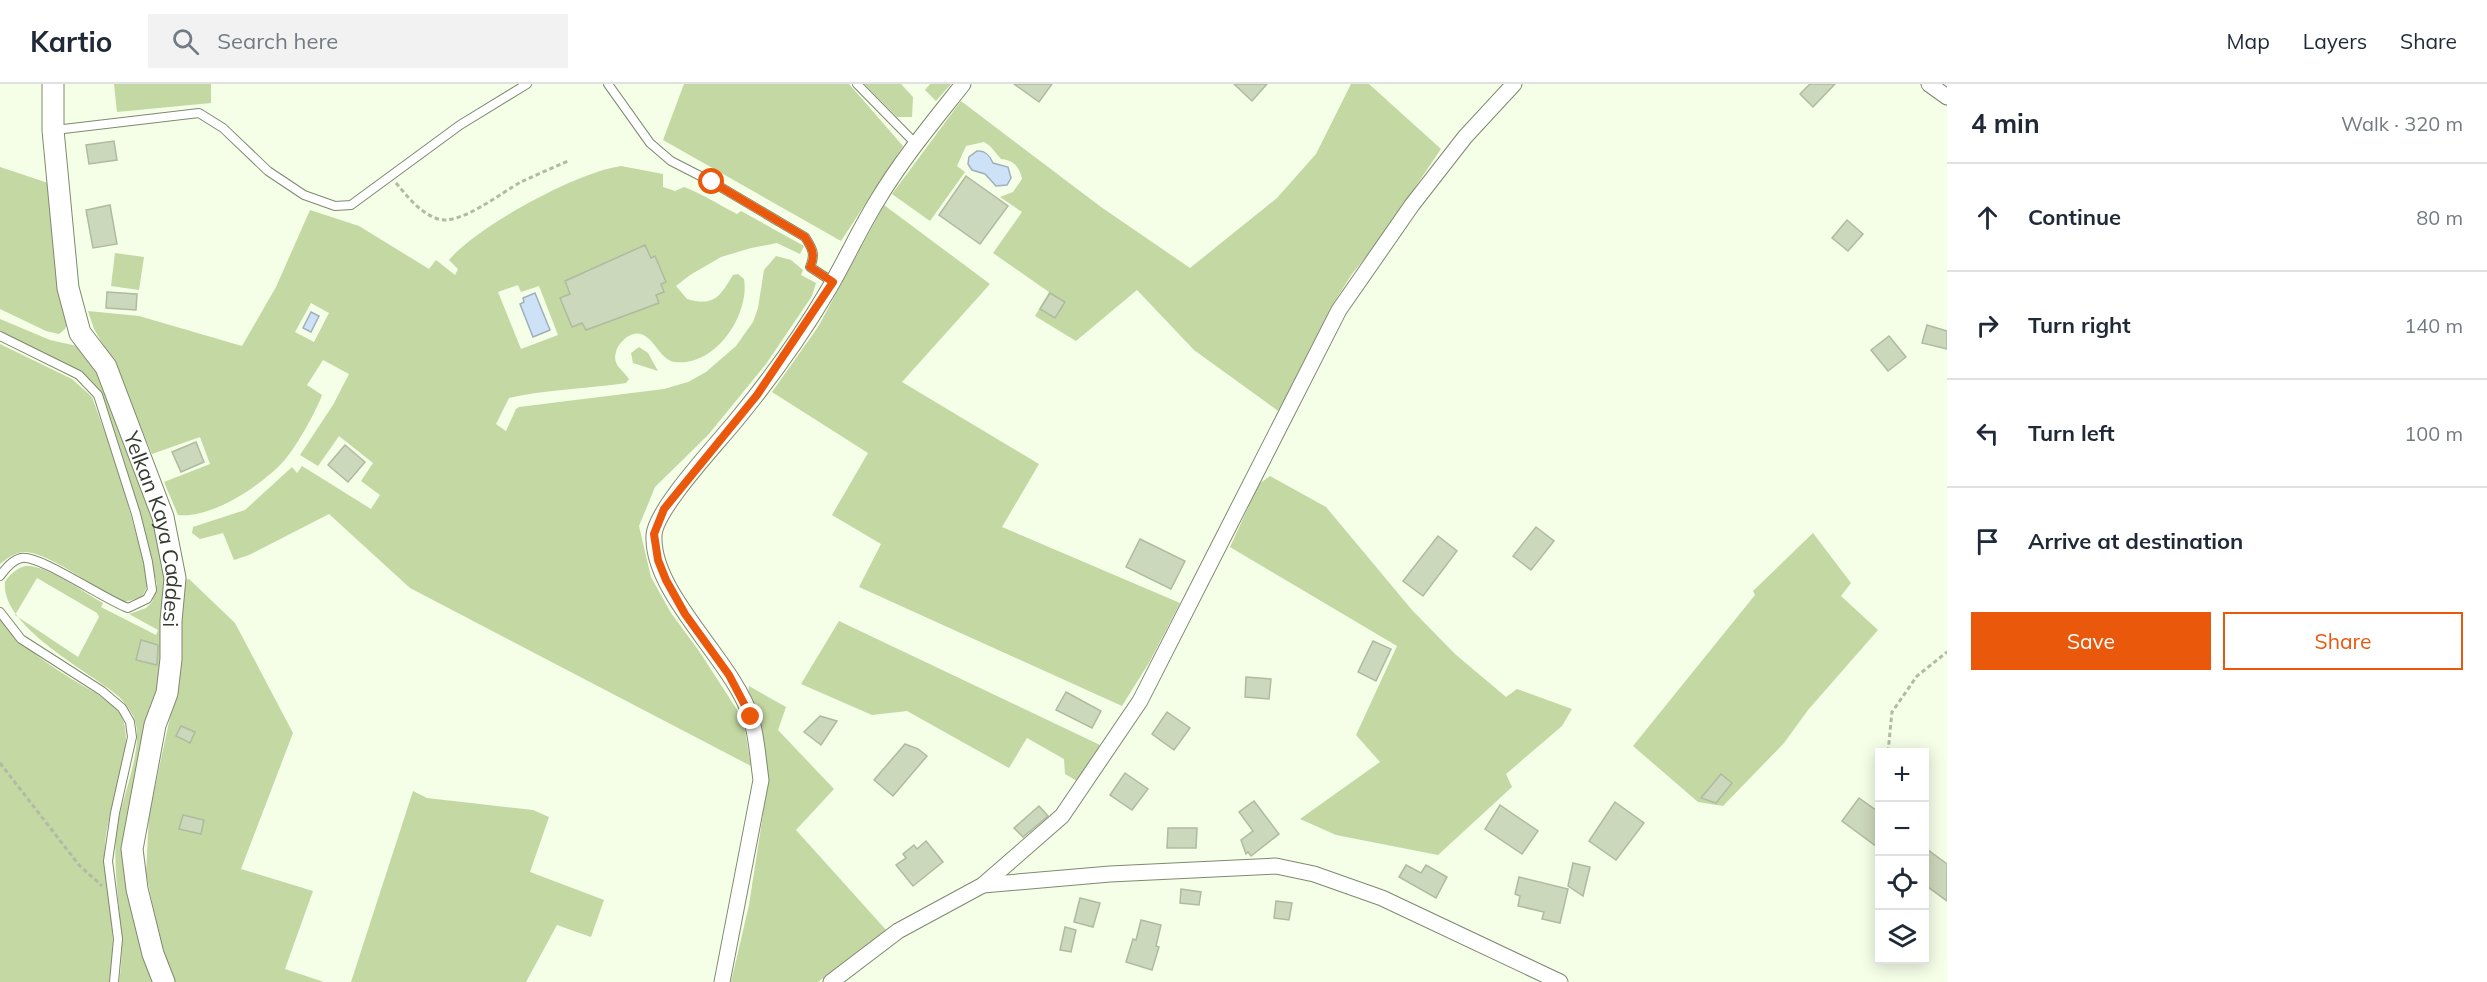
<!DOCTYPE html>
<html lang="en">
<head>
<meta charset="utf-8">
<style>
  :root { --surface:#fff; --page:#f2f2f3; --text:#1f2937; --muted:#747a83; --line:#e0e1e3; --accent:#ea580c }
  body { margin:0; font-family:Mulish,sans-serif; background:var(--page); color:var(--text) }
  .controls { position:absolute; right:18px; bottom:18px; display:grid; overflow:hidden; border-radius:0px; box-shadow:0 3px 15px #0003 }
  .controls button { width:54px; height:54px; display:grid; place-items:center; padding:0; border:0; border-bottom:2px solid var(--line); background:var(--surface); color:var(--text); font:30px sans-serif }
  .stop { position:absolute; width:18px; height:18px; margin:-14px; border:4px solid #ea580c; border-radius:50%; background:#fff }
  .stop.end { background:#ea580c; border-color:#fff; box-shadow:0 2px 6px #0008 }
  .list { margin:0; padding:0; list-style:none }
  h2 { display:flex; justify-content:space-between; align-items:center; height:78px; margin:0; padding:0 24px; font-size:26px }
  h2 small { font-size:20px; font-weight:400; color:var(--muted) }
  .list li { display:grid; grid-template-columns:39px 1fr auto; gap:18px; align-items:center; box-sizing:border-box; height:108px; padding:0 24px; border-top:2px solid var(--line) }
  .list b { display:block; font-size:22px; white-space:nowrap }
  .list em { font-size:20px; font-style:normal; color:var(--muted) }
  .actions { display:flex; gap:12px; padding:18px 24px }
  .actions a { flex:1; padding:14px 0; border:2px solid var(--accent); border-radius:0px; text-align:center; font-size:21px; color:var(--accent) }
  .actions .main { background:var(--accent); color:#fff }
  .icon { flex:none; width:33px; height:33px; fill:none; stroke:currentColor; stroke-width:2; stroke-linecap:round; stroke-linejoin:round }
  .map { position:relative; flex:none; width:1947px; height:898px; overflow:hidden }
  header { display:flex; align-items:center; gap:36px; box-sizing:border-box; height:84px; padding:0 30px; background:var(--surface); border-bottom:2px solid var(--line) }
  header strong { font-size:28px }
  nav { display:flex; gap:33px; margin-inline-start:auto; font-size:21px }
  .search { width:420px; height:54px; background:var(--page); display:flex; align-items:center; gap:15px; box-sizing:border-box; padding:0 21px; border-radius:0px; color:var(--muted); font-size:22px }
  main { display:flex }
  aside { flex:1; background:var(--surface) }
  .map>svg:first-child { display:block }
  .green { fill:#c3d8a2; fill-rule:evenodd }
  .water { fill:#cde2f6; stroke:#9fb0ba; stroke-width:1.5 }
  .building { fill:#ccd8bb; stroke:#afbb9f; stroke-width:1.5 }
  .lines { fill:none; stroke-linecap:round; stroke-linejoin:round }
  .lane-casing { stroke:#7f896f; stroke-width:10 }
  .street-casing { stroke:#7f896f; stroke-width:17 }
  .secondary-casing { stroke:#7f896f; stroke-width:23 }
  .path { stroke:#b2baa7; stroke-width:3; stroke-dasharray:4.5 3; stroke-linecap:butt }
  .lane { stroke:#fff; stroke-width:8 }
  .street { stroke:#fff; stroke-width:15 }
  .secondary { stroke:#fff; stroke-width:21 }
  .route { stroke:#ea580c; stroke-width:8 }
  .labels { text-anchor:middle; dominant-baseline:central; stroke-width:4.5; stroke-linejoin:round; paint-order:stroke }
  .street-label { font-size:21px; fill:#353a2f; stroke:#fff }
</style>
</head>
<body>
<header>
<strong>Kartio</strong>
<div class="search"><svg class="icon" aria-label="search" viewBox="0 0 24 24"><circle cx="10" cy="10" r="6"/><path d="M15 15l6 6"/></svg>Search here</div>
<nav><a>Map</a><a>Layers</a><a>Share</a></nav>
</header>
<main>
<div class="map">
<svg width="1947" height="898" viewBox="0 0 1947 898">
  <rect width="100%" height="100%" fill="#f5fee7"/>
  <g class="green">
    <polygon points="114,0 211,0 211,19 117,28"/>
    <polygon points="684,0 849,0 903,62 841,157 663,56"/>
    <polygon points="864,0 901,0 913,13 912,33 897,33"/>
    <polygon points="930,0 951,0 936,17 925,6"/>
    <path d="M1351 0H1369L1441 65 1377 159 1352 190 1333 220 1281 329 1194 266 1137 206 1076 257 1035 232 1049 208 993 169 1022 128 1000 113 1013 108 1022 95C1020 83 1013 76 1001 75L990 62 984 58 966 62 957 82 965 88 930 137 892 110 961 17 1101 123 1190 184 1277 114 1316 70Z"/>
    <path d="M621 82 663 90V103L675 107 684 103C703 110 719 121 737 130L741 127 804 162 800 170 777 159 751 164 721 173 690 191 676 202 687 215C715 223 720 212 733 191L738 190 744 195C750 231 715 283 675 278 656 276 651 238 627 253 622 257 617 262 616 268 612 281 622 285 629 295L626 299C587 305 547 305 509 314L496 340 506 347 516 325 519 323 664 305 688 298 706 288 736 262 753 238 758 224 764 186 776 172 791 176 803 186 801 191 816 199 812 212 766 280 708 351 655 403 639 442 651 493 671 529 699 567 743 635 751 682 410 504 329 430 249 471 234 476 223 449 200 455 192 449 193 443 245 426 292 383 297 389 302 382 371 425 380 411 361 397 373 379 339 352 318 382 300 371 333 321 349 290 323 276 307 301 322 311C316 328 294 367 282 379 260 402 211 435 178 431L164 398 210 380 200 353 152 370 115 281 94 245 88 227 139 232 242 262 276 203 310 126 359 142 429 185 436 176 455 191 458 185 449 176C478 142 577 88 621 82ZM518 201 521 208 539 202 558 251 521 265 498 208ZM311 219 329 229 314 258 295 248Z"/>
    <polygon points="0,83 51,100 70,235 65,245 59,250 46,247 0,225"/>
    <polygon points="884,121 990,200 902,298 1039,380 1002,443 1180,519 1150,577 1122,622 859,503 881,460 832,431 868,369 772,308 818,243"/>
    <polygon points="115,169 144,173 139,206 111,202"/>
    <path d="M0 235 50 256 77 262 94 278 154 435 165 500 162 605 152 618V634L135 713 156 898H119C128 847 110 796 117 744 121 714 148 656 132 630 128 624 123 616 118 612 92 589 0 543 5 498 9 491 18 483 26 482 45 480 85 509 103 519L101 523 156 551 158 546 129 530 146 524 152 518 157 500 141 441 99 309 85 294 0 250ZM37 494 97 529 99 533 78 573 15 531Z"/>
    <path d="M0 260 72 295 92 313 118 385 146 486 147 503 142 513 125 518 114 514C94 502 46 468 25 468 15 468 8 474 0 480Z"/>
    <polygon points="639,263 648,269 658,287 633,279 631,269"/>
    <polygon points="1270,392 1326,423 1412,526 1455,570 1506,613 1517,605 1572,625 1562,642 1506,690 1512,703 1438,771 1336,751 1300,735 1380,678 1356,651 1397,562 1230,463 1259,400"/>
    <polygon points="1813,449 1851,499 1841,512 1878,546 1808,626 1784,659 1723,722 1698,718 1633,662 1755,511 1753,507"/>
    <polygon points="189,495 235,539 293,649 241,785 313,807 285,885 324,898 175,898 162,866 146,789 149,731 175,610 184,496"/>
    <path d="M0 534C20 562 50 582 80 600 93 608 106 614 117 626 139 649 114 711 108 740 100 776 109 808 112 844 114 862 112 880 109 898H0Z"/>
    <polygon points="839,537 1100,661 1077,697 1065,690 1064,675 1027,654 1009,684 907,627 872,631 801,600"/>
    <polygon points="749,602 786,623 778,646 834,705 796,746 887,847 818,898 731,898 749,821 768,698 759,634 748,609"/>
    <polygon points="413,707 427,714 533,726 549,733 530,788 604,816 591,853 557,841 526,898 351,898"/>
  </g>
  <g class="water">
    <path d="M977 67C986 66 990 72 993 79L1008 83 1011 94 1007 101 996 102 985 90 972 86 968 80 969 73Z"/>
    <polygon points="535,209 550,246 533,253 520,220 524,218 523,214"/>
    <polygon points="311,228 319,232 311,248 303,244"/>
  </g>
  <g class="building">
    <polygon points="1014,0 1052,0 1039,18"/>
    <polygon points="1234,0 1267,0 1252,17"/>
    <polygon points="1810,0 1835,0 1813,23 1800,10"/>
    <polygon points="114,57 117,76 89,80 86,61"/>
    <polygon points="966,92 1008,122 980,160 939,131"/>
    <polygon points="110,121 117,160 93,164 86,126"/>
    <polygon points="1847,136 1863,150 1848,167 1832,154"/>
    <polygon points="645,161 651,174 655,172 666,198 661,200 664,208 656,211 659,219 586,246 582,239 572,243 560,214 570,210 565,197"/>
    <polygon points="107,208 137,210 136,226 106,224"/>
    <polygon points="1050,209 1065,218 1055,234 1040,225"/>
    <polygon points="1927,241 1947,247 1947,265 1922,259"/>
    <polygon points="1889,252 1906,273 1888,287 1871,266"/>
    <polygon points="196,358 204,378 181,388 172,368"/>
    <polygon points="345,361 365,378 348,398 328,381"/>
    <polygon points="1536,443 1554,457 1531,486 1513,472"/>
    <polygon points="1438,452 1457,467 1423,512 1403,497"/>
    <polygon points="1140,455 1185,477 1171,505 1126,483"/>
    <polygon points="141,556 158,561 157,581 136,576"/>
    <polygon points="1373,557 1391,565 1376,597 1358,588"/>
    <polygon points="1246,593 1271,595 1269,615 1245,613"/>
    <polygon points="1066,608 1101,627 1092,644 1056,626"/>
    <polygon points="1167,628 1190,644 1174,666 1152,650"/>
    <polygon points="820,632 837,637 821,661 804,648"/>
    <polygon points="181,642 195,648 190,659 176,652"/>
    <polygon points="905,660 918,665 927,672 893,712 874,696"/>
    <polygon points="1125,689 1148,705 1132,726 1110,711"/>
    <polygon points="1721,690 1732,699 1716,719 1701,714"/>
    <polygon points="1859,714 1880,729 1880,765 1842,737"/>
    <polygon points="1254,717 1279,750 1251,772 1248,768 1246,770 1241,756 1253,747 1239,728"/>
    <polygon points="1615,718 1644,739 1616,776 1589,757"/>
    <polygon points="1500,721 1538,747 1522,770 1485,745"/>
    <polygon points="1039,722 1048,732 1023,753 1014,744"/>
    <polygon points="183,731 204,736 201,750 179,745"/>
    <polygon points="1168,744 1197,744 1196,764 1167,764"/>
    <polygon points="926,757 943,778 913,802 896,781 906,774 903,770 914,761 917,765"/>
    <polygon points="1924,763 1947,780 1947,817 1924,800"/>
    <polygon points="1573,779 1590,783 1583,812 1568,802"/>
    <polygon points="1406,781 1421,789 1426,781 1447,793 1436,814 1399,793"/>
    <polygon points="1519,793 1568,805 1560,839 1542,835 1544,828 1518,822 1520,812 1515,810"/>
    <polygon points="1181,805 1201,808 1199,821 1180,819"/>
    <polygon points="1080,814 1100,819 1093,843 1074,838"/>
    <polygon points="1276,817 1292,819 1289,836 1274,834"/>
    <polygon points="1141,836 1161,841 1156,862 1159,863 1152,886 1126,878 1133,855 1136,856"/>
    <polygon points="1065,843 1076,846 1071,868 1060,866"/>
  </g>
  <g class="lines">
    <defs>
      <g id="lane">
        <path d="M608 0 650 59 671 77 712 98 805 153C812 164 816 170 810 183L833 198"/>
        <polyline points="857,0 915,59"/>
        <polyline points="55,46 199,29 223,44 268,87 304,111 335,122 351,121 460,41 527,0"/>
        <path d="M0 252 79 291 98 311 136 430 148 478 152 506 147 515 128 524C105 516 39 470 21 474 12 476 5 485 0 492"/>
        <polyline points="0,528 21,555 102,607 122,624 130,638 132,653 115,729 108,777 118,855 114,898"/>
      </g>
      <g id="street">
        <polyline points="1929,0 1947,13"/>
        <polyline points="983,801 1110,790 1276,782 1314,790 1382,814 1560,898"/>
        <path d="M722 898 761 696C758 676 757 653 751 634 734 577 651 510 654 451 656 424 719 358 738 334 770 295 801 252 827 208 845 178 859 146 877 117 902 75 933 38 963 0"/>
        <polyline points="831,898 898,847 983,801 1062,732 1140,617 1339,226 1412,121 1465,53 1514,0"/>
      </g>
      <g id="secondary">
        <path id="s1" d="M53 0V46L68 204 80 249 106 283 163 433 175 494 171 537V575L167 609 155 641 132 765 137 805 153 870 164 898"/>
      </g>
    </defs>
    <use href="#lane" class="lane-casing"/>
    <use href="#street" class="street-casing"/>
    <use href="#secondary" class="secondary-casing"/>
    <g class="path">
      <path d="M396 99C408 113 420 129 438 135 460 142 502 108 521 98 536 91 552 84 568 77"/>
      <polyline points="1888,668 1892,628 1917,592 1947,568"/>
      <polyline points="0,679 79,781 102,802"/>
    </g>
    <use href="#lane" class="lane"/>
    <use href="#street" class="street"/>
    <use href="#secondary" class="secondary"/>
  </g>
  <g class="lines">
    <path class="route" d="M712 98 805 153C812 164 816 171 810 183L833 198 757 311 664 425 654 450 658 476 666 496 685 530 729 591 751 633"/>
  </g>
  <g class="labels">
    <g class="street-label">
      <text stroke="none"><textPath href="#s1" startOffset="465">Yelkan Kaya Caddesi</textPath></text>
    </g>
  </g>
</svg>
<div class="controls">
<button>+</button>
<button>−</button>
<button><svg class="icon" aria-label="locate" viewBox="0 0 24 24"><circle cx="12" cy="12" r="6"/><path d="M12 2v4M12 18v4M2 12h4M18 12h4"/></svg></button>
<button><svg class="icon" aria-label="layers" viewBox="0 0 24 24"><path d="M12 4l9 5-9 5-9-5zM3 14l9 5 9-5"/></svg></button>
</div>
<div class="stop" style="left:712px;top:98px"></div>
<div class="stop end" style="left:751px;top:633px"></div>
</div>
<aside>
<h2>4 min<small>Walk · 320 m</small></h2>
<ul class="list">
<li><svg class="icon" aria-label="ahead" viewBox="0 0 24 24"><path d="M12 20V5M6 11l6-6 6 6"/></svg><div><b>Continue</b></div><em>80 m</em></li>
<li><svg class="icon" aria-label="right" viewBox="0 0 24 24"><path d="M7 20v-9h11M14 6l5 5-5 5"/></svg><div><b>Turn right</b></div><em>140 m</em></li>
<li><svg class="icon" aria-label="left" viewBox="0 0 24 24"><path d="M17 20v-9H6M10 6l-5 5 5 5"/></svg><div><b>Turn left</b></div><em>100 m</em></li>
<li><svg class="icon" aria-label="arrive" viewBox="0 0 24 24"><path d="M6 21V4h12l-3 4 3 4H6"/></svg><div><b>Arrive at destination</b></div></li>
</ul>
<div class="actions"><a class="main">Save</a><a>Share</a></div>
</aside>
</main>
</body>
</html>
